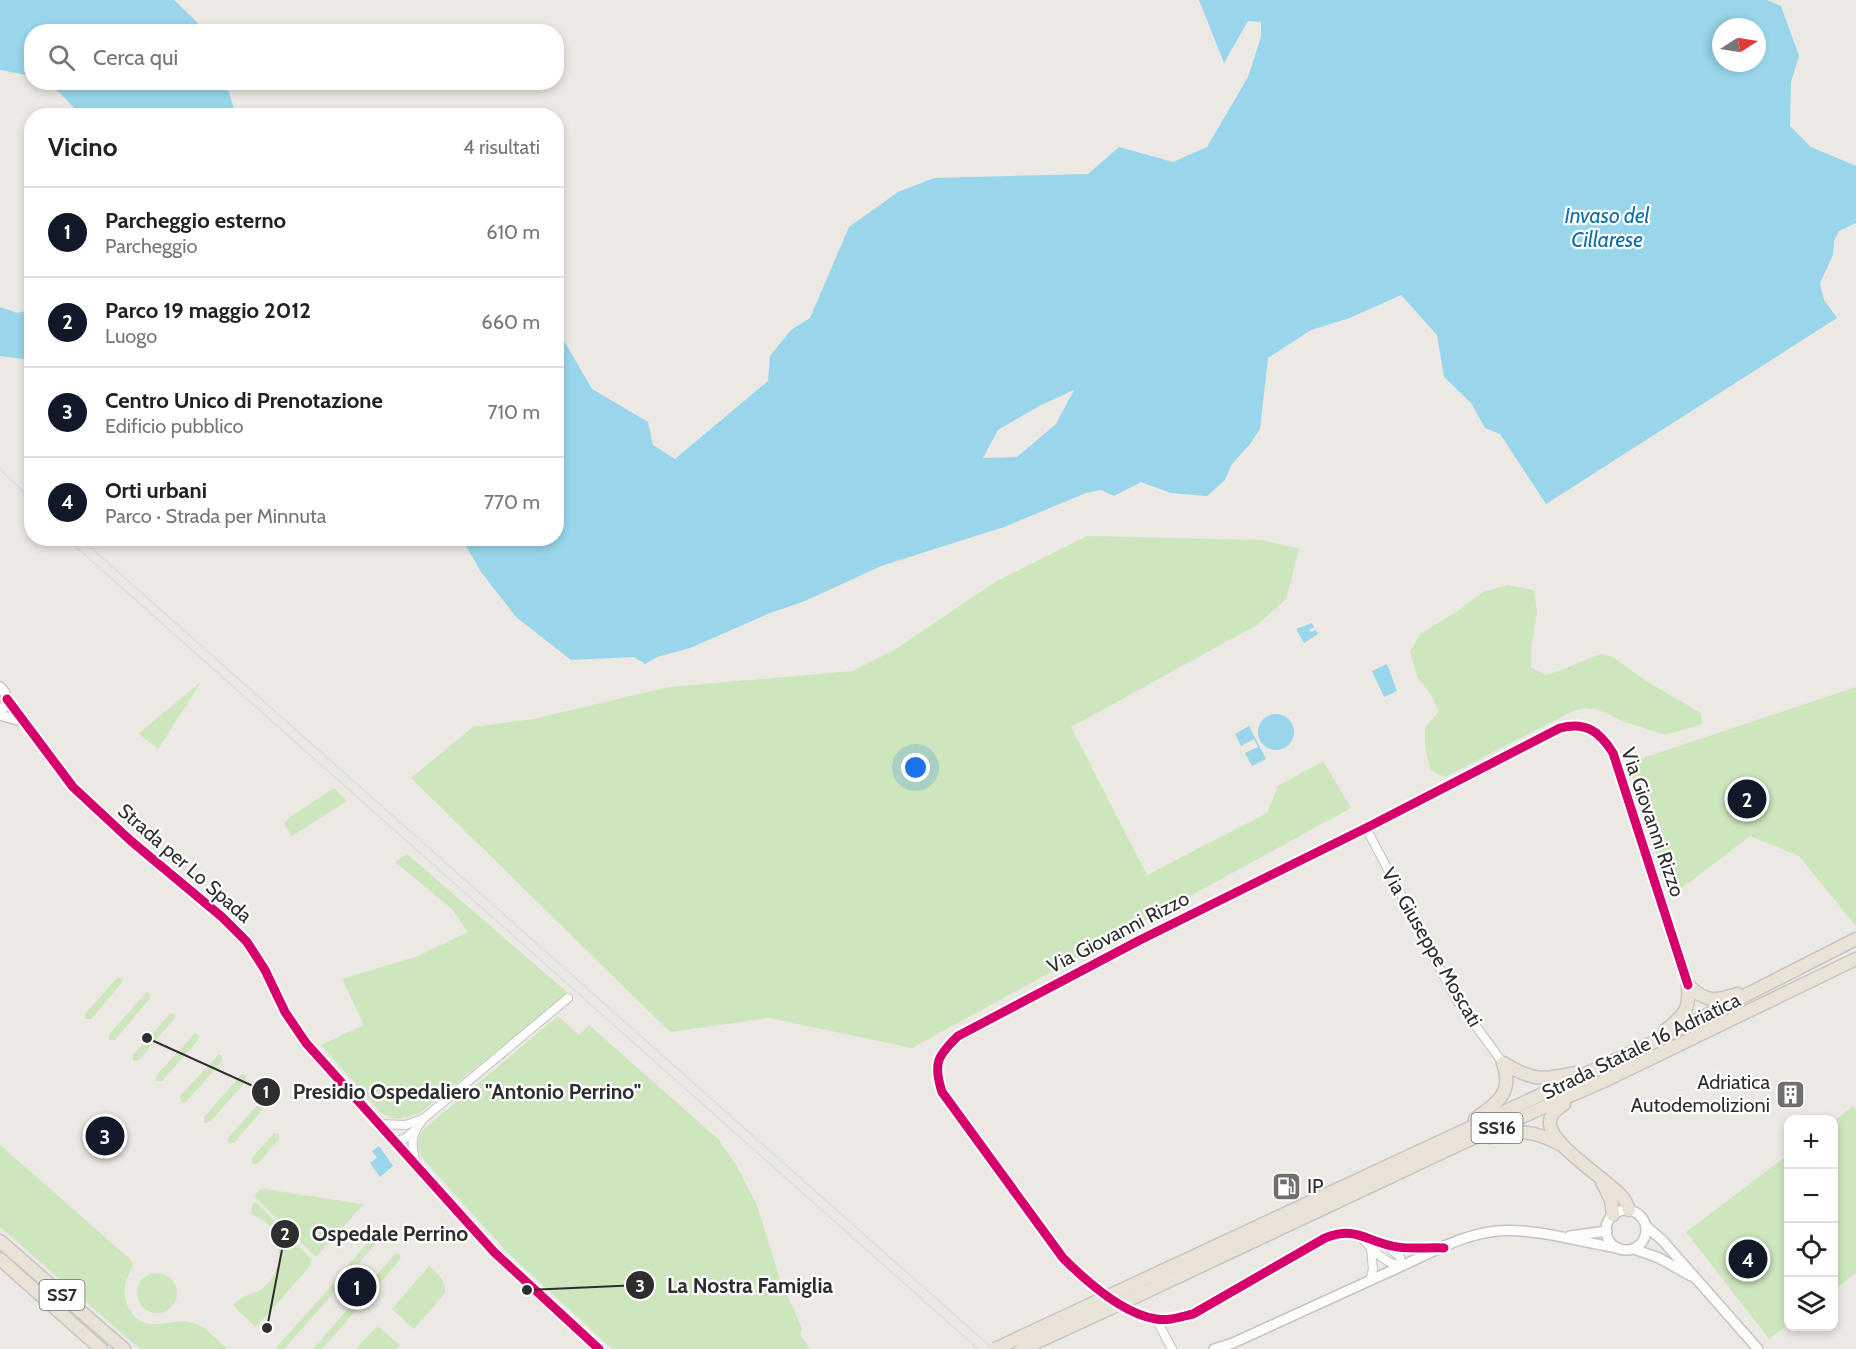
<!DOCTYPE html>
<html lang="it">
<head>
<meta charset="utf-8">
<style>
  :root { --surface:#fff; --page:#f2f2f2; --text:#222; --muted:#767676; --line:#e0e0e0; --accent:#111827 }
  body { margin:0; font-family:Cabin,sans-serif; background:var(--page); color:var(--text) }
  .controls { position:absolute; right:18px; bottom:18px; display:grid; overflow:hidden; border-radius:12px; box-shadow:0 3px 9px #0003 }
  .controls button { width:54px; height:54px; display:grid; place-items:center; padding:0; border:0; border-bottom:2px solid var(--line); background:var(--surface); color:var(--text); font:30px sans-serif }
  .compass { position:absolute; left:1712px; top:18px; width:54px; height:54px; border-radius:50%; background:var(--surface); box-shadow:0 3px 9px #0003; rotate:78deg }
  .you { position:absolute; left:916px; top:768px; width:21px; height:21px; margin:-15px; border:4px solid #fff; border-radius:50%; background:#1a73e8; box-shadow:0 0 0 9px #1a73e833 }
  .badge { display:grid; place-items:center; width:39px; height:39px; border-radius:50%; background:var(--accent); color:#fff; font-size:20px; font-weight:700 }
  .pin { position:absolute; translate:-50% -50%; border:3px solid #fff; box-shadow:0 2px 6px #0006 }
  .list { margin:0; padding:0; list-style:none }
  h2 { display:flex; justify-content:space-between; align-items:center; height:78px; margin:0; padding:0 24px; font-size:26px }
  h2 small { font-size:20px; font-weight:400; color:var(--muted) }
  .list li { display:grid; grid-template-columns:39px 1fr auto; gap:18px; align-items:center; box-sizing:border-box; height:90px; padding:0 24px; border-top:2px solid var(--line) }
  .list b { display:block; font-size:22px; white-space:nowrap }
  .list p { margin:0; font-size:20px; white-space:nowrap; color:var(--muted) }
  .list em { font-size:20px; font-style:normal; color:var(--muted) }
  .icon { flex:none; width:33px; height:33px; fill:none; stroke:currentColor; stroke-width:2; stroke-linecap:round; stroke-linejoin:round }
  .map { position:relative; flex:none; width:1856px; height:1349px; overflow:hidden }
  .search { position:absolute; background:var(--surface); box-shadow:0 3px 9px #0003; left:24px; top:24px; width:540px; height:66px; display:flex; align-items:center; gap:15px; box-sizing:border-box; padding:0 21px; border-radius:24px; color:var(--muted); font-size:22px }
  .panel { position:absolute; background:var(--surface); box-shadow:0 3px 9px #0003; left:24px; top:108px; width:540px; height:438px; border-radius:24px }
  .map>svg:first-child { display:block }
  .green { fill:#cee6be }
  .water { fill:#99d6ec; fill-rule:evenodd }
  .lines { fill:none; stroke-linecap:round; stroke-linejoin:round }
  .minor-casing { stroke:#c5c4c5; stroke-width:10 }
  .tertiary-casing { stroke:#c5c4c5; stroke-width:12 }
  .trunk-casing { stroke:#c6c5c4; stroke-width:15 }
  .minor { stroke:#fcfcfb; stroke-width:8 }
  .tertiary { stroke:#fcfcfb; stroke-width:9 }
  .trunk { stroke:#e9e2d6; stroke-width:12 }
  .rail { stroke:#dfdfe1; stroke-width:2 }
  .trunk-bridge-casing { stroke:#c6c5c4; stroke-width:15; stroke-linecap:butt }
  .trunk-bridge { stroke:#e9e2d6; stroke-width:12 }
  .cycleway-casing { stroke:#fff; stroke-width:13 }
  .cycleway { stroke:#d6006c; stroke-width:9 }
  .labels { text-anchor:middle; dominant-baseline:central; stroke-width:4.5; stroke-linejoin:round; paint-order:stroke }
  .shield { fill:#fff; stroke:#6d6d6d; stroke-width:1.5 }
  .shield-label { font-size:18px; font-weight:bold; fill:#2e2e2e }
  .street-label { font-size:20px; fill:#2e2e2e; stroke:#fff }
  .poi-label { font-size:20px; fill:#2e2e2e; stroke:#fff; text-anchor:end }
  .water-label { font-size:21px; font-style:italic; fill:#0d6fa3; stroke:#fff }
  .leader { fill:none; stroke:#2e2e2e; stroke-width:2 }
  .callout-dot { fill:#2e2e2e; stroke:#fff; stroke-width:2 }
  .mark-label { font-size:18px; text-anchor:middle; font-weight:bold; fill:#fff }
  .callout-label { font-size:21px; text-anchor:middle; font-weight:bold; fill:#2e2e2e; stroke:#fff; stroke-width:4.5; stroke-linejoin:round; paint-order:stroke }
</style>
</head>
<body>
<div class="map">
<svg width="1856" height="1349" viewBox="0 0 1856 1349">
  <rect width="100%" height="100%" fill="#ece8e4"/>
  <g class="green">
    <polygon points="1087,536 1263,540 1299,549 1286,599 1257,625 1071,727 1147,875 1267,813 1278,786 1323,761 1351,808 912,1048 769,1018 670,1032 411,778 473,727 533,719 669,687 853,671 896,649 995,582"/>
    <polygon points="1508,585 1534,590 1537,613 1531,646 1531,667 1545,675 1559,671 1600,654 1613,657 1646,681 1701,713 1702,724 1665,735 1625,722 1600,710 1584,708 1569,713 1445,777 1430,770 1425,746 1425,728 1439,711 1431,695 1417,676 1410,652 1421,633 1455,613 1483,592"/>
    <polygon points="201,682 158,749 139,734 139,733"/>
    <polygon points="1856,687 1856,926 1799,856 1750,836 1669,898 1628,763"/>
    <polygon points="334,788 347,801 292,836 284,824 290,817"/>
    <path d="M407 854 568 993 421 1112C406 1119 396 1122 381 1113L321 1045 364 1025 342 979 418 956 468 932 452 909 395 862Z"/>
    <polygon points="118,977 122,980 121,984 91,1019 85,1019 85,1014"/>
    <polygon points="147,992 151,995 150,998 115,1040 109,1040 109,1034"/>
    <polygon points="171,1013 175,1015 174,1019 139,1060 133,1061 133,1055"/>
    <path d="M558 1016 579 1035 589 1025 718 1139 736 1165 757 1205 778 1273 802 1329 800 1334 810 1349H612L507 1252 424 1160C415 1147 416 1140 425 1128Z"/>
    <polygon points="195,1033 199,1036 198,1040 162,1081 157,1081 156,1076"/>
    <polygon points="219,1054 222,1056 222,1061 186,1102 181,1102 180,1096"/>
    <polygon points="242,1074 246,1077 246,1081 210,1122 204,1123 204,1117"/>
    <polygon points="261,1101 264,1103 264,1108 234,1143 228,1143 228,1138"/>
    <polygon points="1853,1106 1856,1110 1856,1273 1834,1290 1834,1121"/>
    <polygon points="274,1133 279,1134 279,1139 257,1164 252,1164 252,1158"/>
    <path d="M0 1145 131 1260 133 1264C131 1271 126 1278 125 1286 122 1302 133 1323 151 1324 166 1326 176 1318 194 1323 206 1327 217 1340 227 1349H140L0 1227Z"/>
    <polygon points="1788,1155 1788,1324 1769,1339 1686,1232"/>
    <polygon points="265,1189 361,1204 363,1205 316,1257 254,1196 260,1190"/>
    <path d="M253 1202 257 1203 312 1260 310 1262 311 1265 256 1327 236 1309 234 1305C241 1294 256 1295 265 1286 284 1270 284 1235 263 1220 260 1218 255 1216 251 1214Z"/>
    <polygon points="376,1234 380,1237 379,1240 353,1270 348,1270 348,1265"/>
    <polygon points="396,1253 400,1254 401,1258 375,1289 371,1289 369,1284"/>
    <path d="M429 1266C438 1274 446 1280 445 1293L414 1329 392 1309Z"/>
    <circle cx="157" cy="1293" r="20"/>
    <polygon points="333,1284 336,1287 336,1290 284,1349 275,1349"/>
    <polygon points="355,1303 358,1305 357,1309 322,1349 313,1349 352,1304"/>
    <polygon points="377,1326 400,1345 396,1349 356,1349"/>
  </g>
  <g class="water">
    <polygon points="0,0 174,0 197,22 202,31 32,32 31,76 0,70"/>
    <path d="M1199 0H1767L1781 6 1799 56 1791 82 1790 126 1811 147 1856 166V223L1839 231 1834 241 1833 255 1820 283 1824 300 1837 318 1546 504 1500 434 1485 428 1471 403 1444 377 1437 335 1401 295 1350 318 1311 330 1268 358 1260 429 1250 444 1232 464 1225 480 1207 496 1171 493 1141 482 1114 496 1101 490 1086 493 1004 527 881 566 805 601 770 613 690 648 657 657 645 664 634 657 571 660 516 617 481 572 462 539 556 538 557 318 559 332 592 389 648 422 653 445 675 459 768 381 770 356 791 330 810 318 849 227 898 192 934 178 1088 174 1119 147 1173 162 1207 147 1248 77 1261 37V22L1248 21 1224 63ZM1721 27H1757V63H1721ZM1074 390 1056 424 1017 457 983 458 998 430 1039 406Z"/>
    <polygon points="44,83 226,83 236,115 81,115 60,93"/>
    <polygon points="0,307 17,313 31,310 31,360 0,356"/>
    <polygon points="1312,623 1314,627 1309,630 1311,632 1316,630 1318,634 1304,643 1296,629"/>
    <polygon points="1387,664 1397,691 1384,697 1372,671"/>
    <circle cx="1276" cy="732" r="18"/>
    <polygon points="1249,726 1266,759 1252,766 1245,753 1258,747 1254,739 1241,746 1235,734"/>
    <polygon points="379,1146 393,1166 380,1177 370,1163 377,1158 372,1151"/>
  </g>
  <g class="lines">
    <defs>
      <g id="minor">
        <polyline points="1366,828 1456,999 1503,1063"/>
        <polyline points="380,1124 406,1125 422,1119"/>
        <polyline points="395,1141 404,1139 414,1131"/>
        <path d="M416 1165C411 1144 410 1136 423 1119L568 998"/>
        <path d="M1359 1235C1371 1248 1384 1264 1402 1266L1400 1257 1387 1246"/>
        <polyline points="1370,1281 1373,1269 1371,1248"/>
        <path d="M1109 1296 1082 1276 1063 1258 942 1092 936 1074 941 1052 958 1036 1025 1000 1560 728C1586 721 1600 732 1613 753L1688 985"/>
        <path d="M1119 1304C1144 1321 1165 1322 1193 1314L1325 1238C1357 1226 1364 1241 1392 1246 1407 1249 1424 1247 1439 1248"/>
        <polyline points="1156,1319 1172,1349"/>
      </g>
      <g id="tertiary">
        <path d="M0 687C8 694 9 704 0 711"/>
        <polyline points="7,699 73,787 131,841 222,917 247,942 265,970 285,1012 306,1043 494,1252 599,1349"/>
        <polyline points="0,715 25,722"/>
        <circle cx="1626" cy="1230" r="20"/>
        <polyline points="1646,1226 1662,1240 1758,1349"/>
        <polyline points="1570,1236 1607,1231"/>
        <polyline points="1634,1249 1659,1258 1691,1276"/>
        <path d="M1214 1349 1233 1343C1287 1318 1341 1294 1395 1269 1427 1255 1462 1234 1497 1231 1539 1228 1577 1242 1618 1248"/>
      </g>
      <g id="trunk">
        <path d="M1688 985C1706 1003 1715 1001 1738 994"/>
        <path d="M1665 1031C1684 1014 1690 1012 1688 985"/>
        <path d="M1503 1063C1533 1081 1542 1080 1575 1073"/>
        <path d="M1564 1104C1558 1109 1551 1112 1550 1121 1547 1144 1610 1181 1623 1198 1626 1201 1627 1206 1629 1210"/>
        <path d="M1475 1119C1497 1103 1514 1093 1503 1063"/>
        <path d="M1490 1137C1518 1130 1534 1130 1559 1144"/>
        <polyline points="1602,1182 1611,1200 1613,1215"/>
        <polyline points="0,1241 124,1349"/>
        <polyline points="0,1259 101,1349"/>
        <polyline points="1130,1286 1650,1044 1856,939"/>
        <polyline points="1137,1296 1462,1143 1604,1081 1856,959"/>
      </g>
    </defs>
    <use href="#minor" class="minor-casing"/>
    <use href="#tertiary" class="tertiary-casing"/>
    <use href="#trunk" class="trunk-casing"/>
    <use href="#minor" class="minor"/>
    <use href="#tertiary" class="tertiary"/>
    <use href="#trunk" class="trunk"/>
    <g class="rail">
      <polyline points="0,469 32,500"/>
      <polyline points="66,538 978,1349"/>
      <polyline points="80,538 993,1349"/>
    </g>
    <defs>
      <g id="trunk-bridge">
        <polyline points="995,1349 1130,1286"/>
        <polyline points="1022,1349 1137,1296"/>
      </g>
    </defs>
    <use href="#trunk-bridge" class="trunk-bridge-casing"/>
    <use href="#trunk-bridge" class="trunk-bridge"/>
    <defs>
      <g id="cycleway">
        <polyline points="7,699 73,787 131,841 222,917 247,942 265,970 285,1012 306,1043 494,1252 599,1349"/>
        <path d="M1444 1248C1427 1247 1408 1250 1392 1246 1364 1240 1356 1226 1325 1238L1193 1314C1180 1317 1169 1321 1156 1319 1122 1314 1086 1281 1063 1258L942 1092C933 1064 937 1056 958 1036L1140 940 1366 828 1560 728C1586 721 1600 732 1613 753L1688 985"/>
      </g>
    </defs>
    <use href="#cycleway" class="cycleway-casing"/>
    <use href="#cycleway" class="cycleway"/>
  </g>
  <defs>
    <symbol id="building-square" viewBox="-11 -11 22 22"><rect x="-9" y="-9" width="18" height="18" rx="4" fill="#706f6e" stroke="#fff"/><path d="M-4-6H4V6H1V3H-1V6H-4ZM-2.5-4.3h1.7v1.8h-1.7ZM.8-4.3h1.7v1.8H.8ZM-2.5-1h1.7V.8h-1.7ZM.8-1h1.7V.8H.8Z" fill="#fff"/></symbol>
    <symbol id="fuel-square" viewBox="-11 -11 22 22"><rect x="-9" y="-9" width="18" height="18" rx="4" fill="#706f6e" stroke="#fff"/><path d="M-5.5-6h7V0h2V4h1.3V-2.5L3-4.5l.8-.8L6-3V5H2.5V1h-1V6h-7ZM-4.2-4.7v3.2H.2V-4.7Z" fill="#fff"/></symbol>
  </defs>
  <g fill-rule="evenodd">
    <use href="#building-square" x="1774" y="1078" width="33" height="33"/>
    <use href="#fuel-square" x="1270" y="1170" width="33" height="33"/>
  </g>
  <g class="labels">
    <g class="shield">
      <rect x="1471.5" y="1113" width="51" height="30" rx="4.5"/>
      <rect x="39.5" y="1280" width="45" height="30" rx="4.5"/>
    </g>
    <g class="shield-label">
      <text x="1497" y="1128">SS16</text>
      <text x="62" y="1295">SS7</text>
    </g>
    <g class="street-label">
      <text transform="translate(1653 822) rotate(71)">Via Giovanni Rizzo</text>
      <text transform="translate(185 863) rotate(41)">Strada per Lo Spada</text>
      <text transform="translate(1118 932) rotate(-27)">Via Giovanni Rizzo</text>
      <text transform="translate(1432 947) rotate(60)">Via Giuseppe Moscati</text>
      <text transform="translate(1641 1046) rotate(-26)">Strada Statale 16 Adriatica</text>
    </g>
    <g class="poi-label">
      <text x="1770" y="1082">Adriatica<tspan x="1770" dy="23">Autodemolizioni</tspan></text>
      <text x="1307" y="1186" text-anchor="start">IP</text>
    </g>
    <g class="water-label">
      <text x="1607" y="215">Invaso del<tspan x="1607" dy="24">Cillarese</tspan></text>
    </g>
  </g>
  <path class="leader" d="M147 1038L266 1092M267 1328L285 1234M527 1290L640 1285"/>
  <g class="callout-dot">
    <circle cx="147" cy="1038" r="6"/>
    <circle cx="267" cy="1328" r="6"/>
    <circle cx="527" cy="1290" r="6"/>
    <circle cx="266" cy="1092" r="15"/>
    <circle cx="285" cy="1234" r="15"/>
    <circle cx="640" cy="1285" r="15"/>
  </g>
  <g class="mark-label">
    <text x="266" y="1098">1</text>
    <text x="285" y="1240">2</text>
    <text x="640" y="1292">3</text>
  </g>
  <g class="callout-label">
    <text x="467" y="1099">Presidio Ospedaliero "Antonio Perrino"</text>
    <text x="390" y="1241">Ospedale Perrino</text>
    <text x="750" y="1293">La Nostra Famiglia</text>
  </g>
</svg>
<div class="controls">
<button>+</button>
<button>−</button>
<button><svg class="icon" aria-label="locate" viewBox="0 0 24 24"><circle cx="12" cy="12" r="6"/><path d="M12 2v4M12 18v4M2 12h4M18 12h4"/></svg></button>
<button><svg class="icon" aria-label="layers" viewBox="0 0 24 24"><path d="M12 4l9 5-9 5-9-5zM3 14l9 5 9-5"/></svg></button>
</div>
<svg class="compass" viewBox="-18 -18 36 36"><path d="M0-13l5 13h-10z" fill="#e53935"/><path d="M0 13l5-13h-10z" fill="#767676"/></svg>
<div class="you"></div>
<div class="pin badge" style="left:357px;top:1287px">1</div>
<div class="pin badge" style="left:1747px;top:799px">2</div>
<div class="pin badge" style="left:105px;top:1136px">3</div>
<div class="pin badge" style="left:1748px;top:1259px">4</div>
<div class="search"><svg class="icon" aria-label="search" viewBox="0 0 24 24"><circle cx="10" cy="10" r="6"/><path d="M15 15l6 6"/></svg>Cerca qui</div>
<section class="panel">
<h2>Vicino<small>4 risultati</small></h2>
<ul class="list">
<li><span class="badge">1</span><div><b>Parcheggio esterno</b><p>Parcheggio</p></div><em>610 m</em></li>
<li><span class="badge">2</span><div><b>Parco 19 maggio 2012</b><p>Luogo</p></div><em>660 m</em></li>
<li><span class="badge">3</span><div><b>Centro Unico di Prenotazione</b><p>Edificio pubblico</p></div><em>710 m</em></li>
<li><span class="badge">4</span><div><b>Orti urbani</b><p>Parco · Strada per Minnuta</p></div><em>770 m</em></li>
</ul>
</section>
</div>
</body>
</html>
